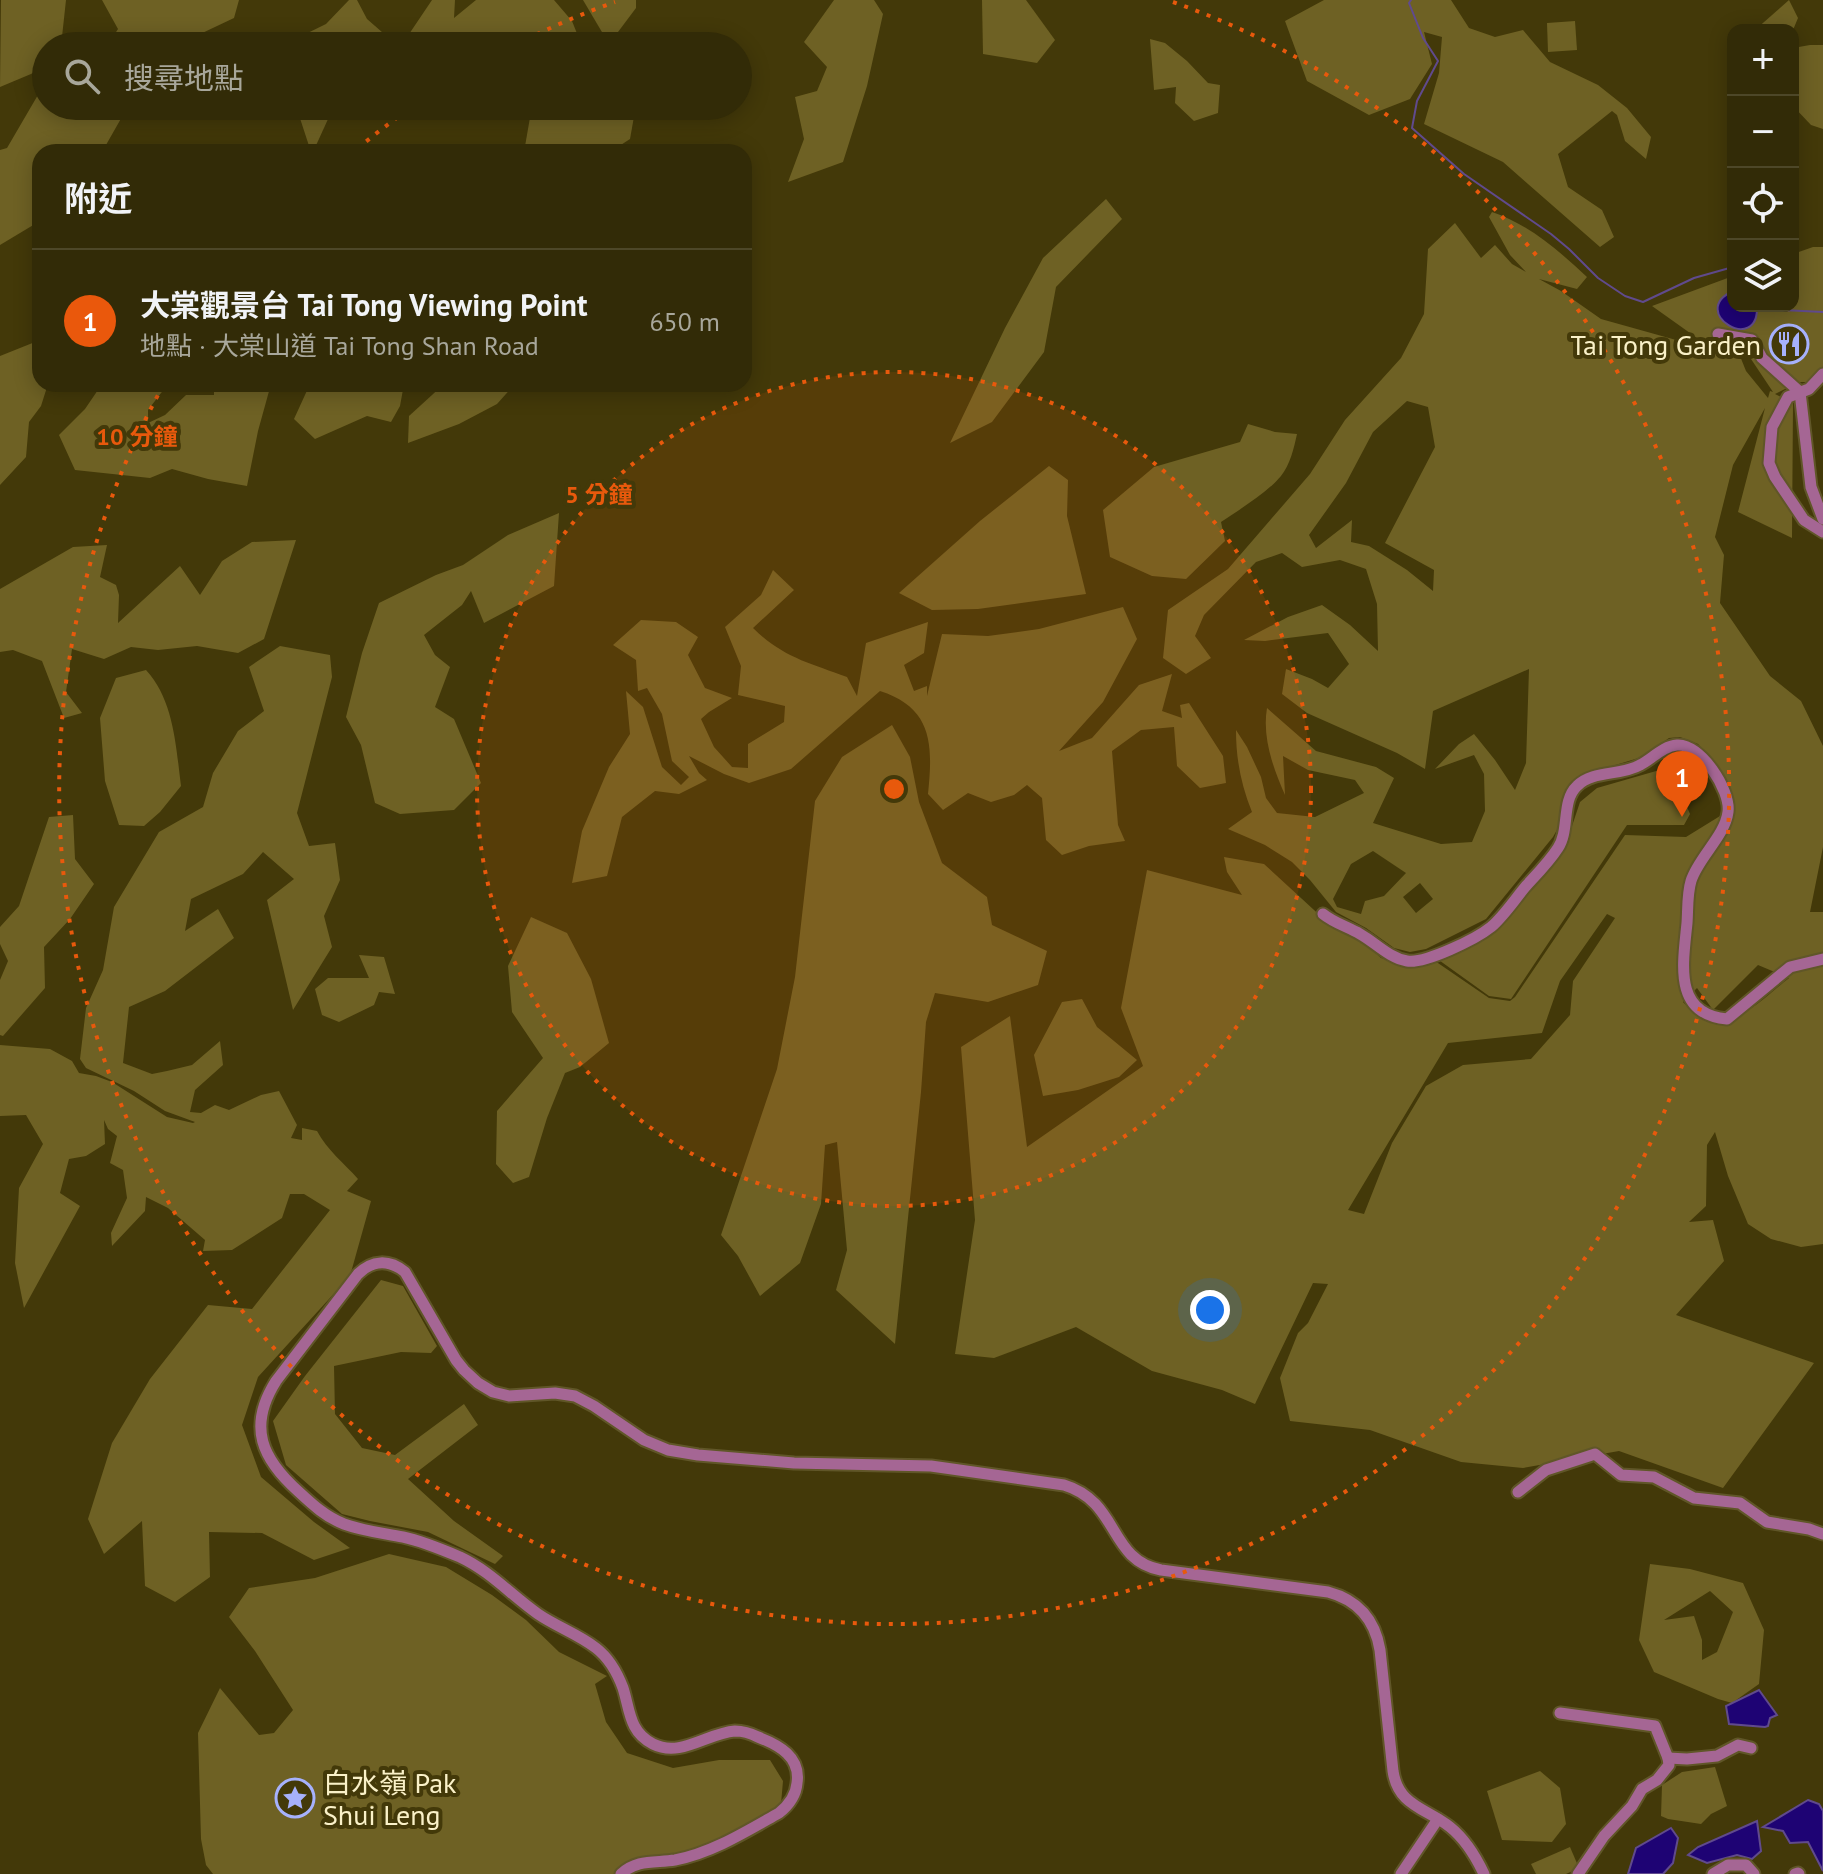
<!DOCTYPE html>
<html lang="zh-TW">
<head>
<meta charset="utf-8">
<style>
  :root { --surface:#322b07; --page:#3d3715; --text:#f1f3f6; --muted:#a8a79b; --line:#4d4728; --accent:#ea580c }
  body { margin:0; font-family:"PT Sans","Noto Sans TC",sans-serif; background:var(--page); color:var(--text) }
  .controls { position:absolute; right:24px; top:24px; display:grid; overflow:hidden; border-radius:16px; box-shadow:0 4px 20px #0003 }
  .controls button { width:72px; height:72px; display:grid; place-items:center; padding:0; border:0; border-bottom:2px solid var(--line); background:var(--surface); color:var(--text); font:40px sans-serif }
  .you { position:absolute; left:1210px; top:1310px; width:28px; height:28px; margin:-20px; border:6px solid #fff; border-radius:50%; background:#1a73e8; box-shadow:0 0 0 12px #1a73e833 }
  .badge { display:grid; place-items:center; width:52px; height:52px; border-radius:50%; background:var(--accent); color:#fff; font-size:26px; font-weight:700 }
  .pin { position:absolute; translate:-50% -66px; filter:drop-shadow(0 2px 4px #0008) }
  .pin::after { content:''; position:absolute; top:42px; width:28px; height:24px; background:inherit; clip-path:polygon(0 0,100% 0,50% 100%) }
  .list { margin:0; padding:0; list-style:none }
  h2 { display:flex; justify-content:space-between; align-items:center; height:104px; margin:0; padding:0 32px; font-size:34px }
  h2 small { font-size:26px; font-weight:400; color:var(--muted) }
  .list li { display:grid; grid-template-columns:52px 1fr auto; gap:24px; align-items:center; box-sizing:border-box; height:144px; padding:0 32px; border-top:2px solid var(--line) }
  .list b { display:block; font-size:30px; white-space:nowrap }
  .list p { margin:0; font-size:26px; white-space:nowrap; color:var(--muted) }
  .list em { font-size:26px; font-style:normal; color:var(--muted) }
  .icon { flex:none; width:44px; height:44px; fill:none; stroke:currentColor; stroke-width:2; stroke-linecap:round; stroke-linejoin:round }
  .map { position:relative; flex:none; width:1823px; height:1874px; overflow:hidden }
  .search { position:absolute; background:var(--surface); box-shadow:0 4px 20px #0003; left:32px; top:32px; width:720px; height:88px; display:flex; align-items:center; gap:20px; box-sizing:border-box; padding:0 28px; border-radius:44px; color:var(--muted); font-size:30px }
  .panel { position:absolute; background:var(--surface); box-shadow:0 4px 20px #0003; left:32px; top:144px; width:720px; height:248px; border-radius:24px }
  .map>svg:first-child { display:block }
  .green { fill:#6e6124; fill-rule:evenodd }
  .water { fill:#1e0374; stroke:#604a8d; stroke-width:2 }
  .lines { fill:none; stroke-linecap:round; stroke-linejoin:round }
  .stream { stroke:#604a8d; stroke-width:2 }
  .minor-casing { stroke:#605628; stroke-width:15 }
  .minor { stroke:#a56694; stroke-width:11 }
  .ring { fill:none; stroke:#e8590c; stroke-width:4; stroke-dasharray:4 8 }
  .labels { text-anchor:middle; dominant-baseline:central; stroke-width:8; stroke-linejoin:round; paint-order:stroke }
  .poi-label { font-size:28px; fill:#faf1c8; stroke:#433909; text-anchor:end }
  .centre { fill:#e8590c; stroke:#433909; stroke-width:4 }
  .ring-label { font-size:24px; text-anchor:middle; font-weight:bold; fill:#e8590c; stroke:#433909; stroke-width:8; stroke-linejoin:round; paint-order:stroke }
</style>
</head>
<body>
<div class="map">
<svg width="1823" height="1874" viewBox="0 0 1823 1874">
  <rect width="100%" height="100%" fill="#433909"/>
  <g class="green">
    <polygon points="1,0 66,0 61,46 46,46 46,65 31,74 0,87"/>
    <polygon points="102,0 239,0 234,18 179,44 179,46 107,46 118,29"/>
    <polygon points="349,0 357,0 367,19 398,46 281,46 326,24"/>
    <polygon points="432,0 455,0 454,18 476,0 554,0 572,21 582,46 401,46"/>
    <polygon points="583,0 636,0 636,8 609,44"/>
    <polygon points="834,0 874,0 883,14 867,86 843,162 788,182 804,139 795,97 817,91 827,67 804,42"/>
    <polygon points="982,0 1026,0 1055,40 1037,63 983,54"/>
    <polygon points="1324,0 1451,0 1469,28 1495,37 1523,30 1550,62 1598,85 1627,108 1651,137 1646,159 1625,141 1617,115 1612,111 1558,154 1568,187 1602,210 1614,237 1600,247 1503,162 1424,124 1439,73 1442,37 1424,32 1432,64 1410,99 1369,115 1307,81 1285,21"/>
    <polygon points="1789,0 1798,18 1793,30 1755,30"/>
    <polygon points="1575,21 1577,50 1548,52 1547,23"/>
    <polygon points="1150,39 1165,43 1187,61 1208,83 1220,85 1218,113 1194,121 1175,103 1176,87 1154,90"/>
    <polygon points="1810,45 1823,45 1823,129 1811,125 1793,106 1793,48"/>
    <polygon points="42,88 46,88 46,106 141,106 127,108 102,152 40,152 40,221 0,245 0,150 7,148"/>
    <polygon points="296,106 334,106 313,152 311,152"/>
    <polygon points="532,106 631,106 635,111 630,139 610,152 524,152"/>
    <polygon points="1106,199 1122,219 1056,287 1044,352 992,422 950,443 1005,328 1043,258"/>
    <path d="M1492 212C1530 225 1558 250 1587 277L1577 289 1539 279 1561 291 1601 319 1694 345 1738 351 1746 371 1768 398 1770 391 1773 392 1745 350 1697 338 1652 306 1733 276V306H1793V254L1813 247H1823V382H1799L1775 394 1793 403 1792 538 1738 512 1765 408 1733 465 1715 537 1724 555 1720 603 1770 676 1801 701 1823 746V847L1810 912H1823V1244L1801 1247 1771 1239 1748 1224 1728 1176 1715 1132 1707 1145 1706 1206 1689 1222 1713 1220 1724 1261 1676 1315 1814 1363 1723 1488 1619 1451 1523 1468 1461 1462 1370 1430 1290 1421 1280 1378 1298 1333 1308 1323 1328 1284 1313 1283 1255 1404 1222 1390 1152 1371 1076 1327 994 1358 955 1354 975 1220 961 1047 1010 1016 1027 1147 1143 1066 1121 1008 1147 870 1242 895 1227 872 1224 857 1264 864 1326 921 1361 939 1381 958 1407 964 1423 965 1435 961 1489 998 1510 1001 1515 997 1625 835 1686 837 1733 808 1731 796 1708 756 1698 744 1680 737 1669 738 1642 757 1589 773 1553 837 1486 919 1426 949 1410 952 1394 948 1366 928 1336 912 1310 880 1292 862 1265 845 1228 829 1252 812C1241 785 1236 759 1236 730L1247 747 1261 777 1266 798 1277 813 1315 817 1364 793 1355 780 1308 770 1283 756 1285 795C1273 768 1262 737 1267 708L1316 751 1376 767 1394 778 1373 823 1441 844 1472 842 1485 811 1484 774 1474 755 1435 769 1459 744 1474 734 1495 760 1515 790 1526 763 1529 669 1433 711 1425 769 1397 753 1307 713 1282 694 1286 669 1312 679 1328 688 1349 664 1328 633 1265 641 1244 640 1288 617 1322 605 1350 625 1378 651 1377 604 1366 569 1340 560 1302 567 1282 553 1256 562 1204 615 1195 636 1211 658 1186 674 1163 658 1168 610 1228 569 1310 474 1345 420 1401 358 1424 314 1428 249 1455 223 1481 258 1495 245 1512 264 1526 272 1510 255 1489 217ZM1407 401 1428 407 1435 447 1385 543 1434 570 1433 591 1407 570 1369 546 1351 542 1352 520 1316 548 1309 535 1346 483 1373 432ZM1373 851 1406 873 1384 896 1365 901 1361 914 1337 907 1333 899 1351 864ZM1420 883 1433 899 1416 913 1403 897ZM1607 914 1615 918 1573 981 1570 1015 1531 1059 1463 1065 1426 1086 1392 1143 1364 1214 1348 1210 1448 1043 1542 1033 1560 981ZM1758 965 1789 978C1772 991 1737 1026 1714 1023 1701 1022 1692 1011 1683 1002L1697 988 1713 1010Z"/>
    <polygon points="40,340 40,384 48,384 41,406 29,422 26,457 0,485 0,356"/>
    <polygon points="102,384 168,384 148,410 148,423 165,415 186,395 214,395 214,384 271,384 258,431 247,486 208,479 172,469 150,478 75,470 59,435 85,409"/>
    <polygon points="310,384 404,384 400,406 391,422 367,416 315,439 294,419"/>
    <polygon points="444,384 515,384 497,404 459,424 408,443 409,416"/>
    <path d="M1248 424 1275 432 1297 434C1294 448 1290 465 1281 476 1266 494 1240 509 1221 522L1225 541 1186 579 1152 576 1110 557 1103 510 1154 467 1240 442Z"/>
    <polygon points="1049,466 1068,480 1067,516 1086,594 978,609 932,610 899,593 980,521"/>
    <polygon points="559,513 554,586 484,623 471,591 462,605 424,635 435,655 450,667 435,707 454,719 481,783 454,810 400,814 375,803 361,745 346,717 362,653 379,603 436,575 463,565 508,535"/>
    <polygon points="296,540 264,639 238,653 197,646 158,650 131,647 104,659 72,649 66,692 82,713 64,718 42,661 13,650 0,652 0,589 73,547 107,545 100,577 116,585 119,595 118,623 180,566 200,595 222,561 252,542"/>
    <path d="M773 570 794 590 753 628C782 657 809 663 847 677L857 696 866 643 928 622 924 653 904 665 914 691 927 686V696L942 634 988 636 1039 629 1123 607 1137 639 1103 702 1059 751 1092 738 1139 685 1172 674 1162 711 1182 718 1180 705 1189 703 1223 756 1226 783 1200 788 1177 766 1174 727 1141 730 1112 751 1118 825 1125 841 1089 846 1062 855 1046 840 1042 798 1027 785 1014 795 991 802 968 793 943 810 928 794C933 745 933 708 880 691L791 769 749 783 724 774 689 756 699 773 707 780 679 794 655 791 622 817 607 876 572 883 582 831 609 767 630 734 626 691 643 707 662 767 681 785 689 777 672 761 662 714 647 688 638 691 636 660 613 645 641 620 676 622 698 637 688 655 705 688 732 698 709 712 701 719 714 747 732 767 748 768V744L784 722 785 706 738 695 741 666 725 627 761 595Z"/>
    <path d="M280 646 330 655 332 677 297 813 309 846 335 843 340 880 324 916 332 947 293 1010 267 900 294 879 263 852 243 874 191 899 185 931 218 909 234 938 165 991 129 1007 123 1063 152 1074 167 1071 192 1065 220 1041 223 1065 195 1090 190 1112 201 1113 215 1105 229 1110 261 1095 279 1091 297 1125 291 1138 302 1140V1128L317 1131C327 1150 344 1163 358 1179L347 1191 371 1201 350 1276 258 1377 242 1425 261 1477 314 1522 350 1548 314 1560 262 1533 209 1532 210 1577 175 1602 145 1586 142 1521 104 1554 88 1519 112 1443 150 1379 208 1305 252 1309 330 1210 304 1194H290L282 1218 232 1250 203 1251 205 1240 168 1208 146 1197 145 1211 112 1246 111 1233 127 1198 123 1170 110 1163 117 1136 108 1129 104 1120 105 1144 86 1156 69 1159 60 1193 80 1206 24 1308 15 1263 19 1188 43 1144 26 1115 0 1116V1045L50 1049 72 1061 79 1073 96 1076 112 1082 167 1117 193 1123 195 1122 165 1111 134 1091 86 1068 80 1059 86 1008 103 970 114 907 159 832 203 807 213 773 238 731 264 711 249 667Z"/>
    <path d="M146 670C174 700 176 747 181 786L160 812 144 826 119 825 105 781 100 718 116 678Z"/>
    <polygon points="892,725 910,757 919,802 942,863 987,897 992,925 1047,951 1038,985 988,1002 935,993 926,1022 921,1092 895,1344 836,1290 847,1250 837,1142 825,1145 821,1204 800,1263 760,1296 738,1256 721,1235 777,1069 795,977 815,801 842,757"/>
    <polygon points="1670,767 1690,814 1684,825 1627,825 1511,999 1489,996 1436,958 1490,930 1565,847 1580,802 1597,788"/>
    <polygon points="73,815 75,859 94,884 70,919 44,947 45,988 3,1036 0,1035 0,980 8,961 0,944 0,927 19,906 49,817"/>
    <polygon points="531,917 567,933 591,979 609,1043 580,1067 565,1073 547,1118 529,1177 513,1183 496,1164 497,1111 543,1058 512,1012 508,966"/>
    <polygon points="359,955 384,957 395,994 379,992 374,1005 339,1022 322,1015 315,989 328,978 369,978"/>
    <polygon points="1082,999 1097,1027 1137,1060 1119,1077 1078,1090 1043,1096 1034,1055 1062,1002"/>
    <polygon points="381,1280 403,1286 437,1346 431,1353 401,1352 334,1366 335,1414 362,1448 395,1455 464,1404 478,1425 408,1479 454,1521 503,1556 495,1564 428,1532 370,1521 342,1514 286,1465 273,1421 305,1376"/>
    <polygon points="389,1554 446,1567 492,1595 526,1620 559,1652 607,1676 595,1684 606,1722 627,1753 673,1768 719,1760 770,1760 783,1781 781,1804 750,1824 704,1847 621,1874 213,1874 206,1865 201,1839 198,1733 220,1688 259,1735 274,1733 293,1710 255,1651 229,1617 249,1588 315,1578"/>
    <path d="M1650 1564 1690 1569 1743 1583 1764 1630 1759 1684 1732 1703 1718 1699 1654 1672 1639 1640ZM1710 1591 1733 1612 1717 1652 1702 1660V1640L1694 1616 1664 1620Z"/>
    <polygon points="1715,1767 1727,1806 1711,1814 1701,1824 1668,1819 1661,1816 1662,1785 1682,1772"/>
    <polygon points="1540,1771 1560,1788 1566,1824 1552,1842 1502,1840 1487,1791"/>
    <polygon points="1570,1847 1579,1868 1566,1874 1536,1874 1531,1864"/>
  </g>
  <g class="water">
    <path d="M1733 291V306H1757C1759 356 1687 312 1733 291Z"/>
    <polygon points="1759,1690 1777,1715 1770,1718 1768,1726 1765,1727 1729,1724 1726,1706"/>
    <polygon points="1808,1800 1819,1804 1823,1811 1823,1871 1808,1842 1790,1843 1783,1831 1763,1827"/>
    <polygon points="1757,1821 1761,1851 1752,1859 1737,1855 1707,1863 1688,1855 1698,1847"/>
    <polygon points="1671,1828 1678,1838 1673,1863 1663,1874 1628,1874 1636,1848"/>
  </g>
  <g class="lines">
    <g class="stream">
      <polyline points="1411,0 1409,3 1423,38 1438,61 1417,101 1412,128 1464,174 1551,234 1569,249 1598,278 1625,296 1643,302 1694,278 1733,267"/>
      <polyline points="1782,306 1782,310 1823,312"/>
    </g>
    <defs>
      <g id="minor">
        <polyline points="1718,334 1752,340 1762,358 1800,392 1811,487 1823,519"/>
        <polyline points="1823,374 1809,389 1788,397 1772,427 1769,463 1775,477 1804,520 1823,532"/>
        <path d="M1323 914C1334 923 1348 927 1360 934 1376 943 1389 958 1407 961 1425 964 1476 939 1491 927 1504 916 1515 899 1526 886 1537 874 1549 862 1558 848 1570 830 1561 801 1577 786 1593 770 1621 776 1640 765 1652 759 1663 746 1677 745 1700 743 1731 790 1728 812 1725 836 1698 858 1691 881 1687 894 1688 910 1687 923 1683 964 1673 1014 1727 1019L1790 967 1823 959"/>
        <polyline points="1518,1492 1546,1470 1595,1454 1621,1475 1654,1477 1694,1498 1740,1503 1767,1522 1809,1529 1823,1534"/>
        <polyline points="1560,1713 1655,1726 1668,1758 1669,1765 1657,1780 1642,1789 1632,1806 1604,1836 1578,1874"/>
        <polyline points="1668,1758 1687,1759 1717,1756 1738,1745 1751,1748"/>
        <path d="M621 1874C637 1859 655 1863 675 1860 712 1853 747 1831 779 1813 789 1805 796 1796 797 1783 801 1757 779 1745 758 1737 750 1733 743 1731 735 1731 707 1733 681 1758 653 1744 629 1732 630 1710 623 1688 617 1672 609 1658 596 1648 578 1634 557 1627 538 1614 511 1595 490 1571 460 1557 441 1549 422 1541 403 1537 383 1533 363 1531 344 1524 326 1517 313 1505 299 1492 262 1459 247 1427 276 1381L358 1274C372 1260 389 1259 405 1272L456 1360 464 1370 478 1383 493 1392 509 1396 555 1393 575 1396 594 1406 644 1440 668 1450 698 1455 794 1463 931 1466 1064 1485C1120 1502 1108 1560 1161 1570L1328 1592C1358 1600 1375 1620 1380 1650L1393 1771C1398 1806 1426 1808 1450 1827 1465 1839 1476 1857 1484 1874"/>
        <polyline points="1401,1874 1438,1819"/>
        <polyline points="1713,1874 1728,1865 1746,1865 1754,1874"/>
        <polyline points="1795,1874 1798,1873 1799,1874"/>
      </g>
    </defs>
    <use href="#minor" class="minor-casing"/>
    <use href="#minor" class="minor"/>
  </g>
  <circle cx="894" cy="789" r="417" fill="#e8590c" fill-opacity=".12"/>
  <g class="ring">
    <circle cx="894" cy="789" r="417"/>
    <path d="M357 149A835 835 0 0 1 409 109M515 45A835 835 0 0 1 615 2M1173 2A835 835 0 1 1 164 384"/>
  </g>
  <defs>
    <symbol id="restaurant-ring" viewBox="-11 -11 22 22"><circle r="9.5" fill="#433909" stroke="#a6b1fc" stroke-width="1.5"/><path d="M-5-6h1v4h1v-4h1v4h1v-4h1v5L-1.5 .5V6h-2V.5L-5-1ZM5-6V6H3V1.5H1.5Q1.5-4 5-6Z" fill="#a6b1fc"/></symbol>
    <symbol id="sight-ring" viewBox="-11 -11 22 22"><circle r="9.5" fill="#433909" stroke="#a6b1fc" stroke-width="1.5"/><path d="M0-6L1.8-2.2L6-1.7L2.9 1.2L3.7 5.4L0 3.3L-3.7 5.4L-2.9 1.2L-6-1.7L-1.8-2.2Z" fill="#a6b1fc"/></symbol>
  </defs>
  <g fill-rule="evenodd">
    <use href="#restaurant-ring" x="1767" y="322" width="44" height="44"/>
    <use href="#sight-ring" x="273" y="1776" width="44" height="44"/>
  </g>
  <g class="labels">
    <g class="poi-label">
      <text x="1761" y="344">Tai Tong Garden</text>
      <text x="323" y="1782" text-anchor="start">白水嶺 Pak<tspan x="323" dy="32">Shui Leng</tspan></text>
    </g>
  </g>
  <circle cx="894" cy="789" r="12" class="centre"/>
  <g class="ring-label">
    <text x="137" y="445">10 分鐘</text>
    <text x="599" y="503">5 分鐘</text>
  </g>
</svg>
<div class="controls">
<button>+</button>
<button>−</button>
<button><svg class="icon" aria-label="locate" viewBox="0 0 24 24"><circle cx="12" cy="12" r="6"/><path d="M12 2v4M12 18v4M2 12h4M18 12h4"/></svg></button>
<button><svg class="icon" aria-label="layers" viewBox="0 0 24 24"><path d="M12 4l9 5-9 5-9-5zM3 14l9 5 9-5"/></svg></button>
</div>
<div class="you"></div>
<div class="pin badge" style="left:1682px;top:817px">1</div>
<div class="search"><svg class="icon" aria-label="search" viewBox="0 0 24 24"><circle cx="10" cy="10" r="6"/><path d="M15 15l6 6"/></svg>搜尋地點</div>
<section class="panel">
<h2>附近<small></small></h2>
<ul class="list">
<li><span class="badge">1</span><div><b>大棠觀景台 Tai Tong Viewing Point</b><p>地點 · 大棠山道 Tai Tong Shan Road</p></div><em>650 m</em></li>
</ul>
</section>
</div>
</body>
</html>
